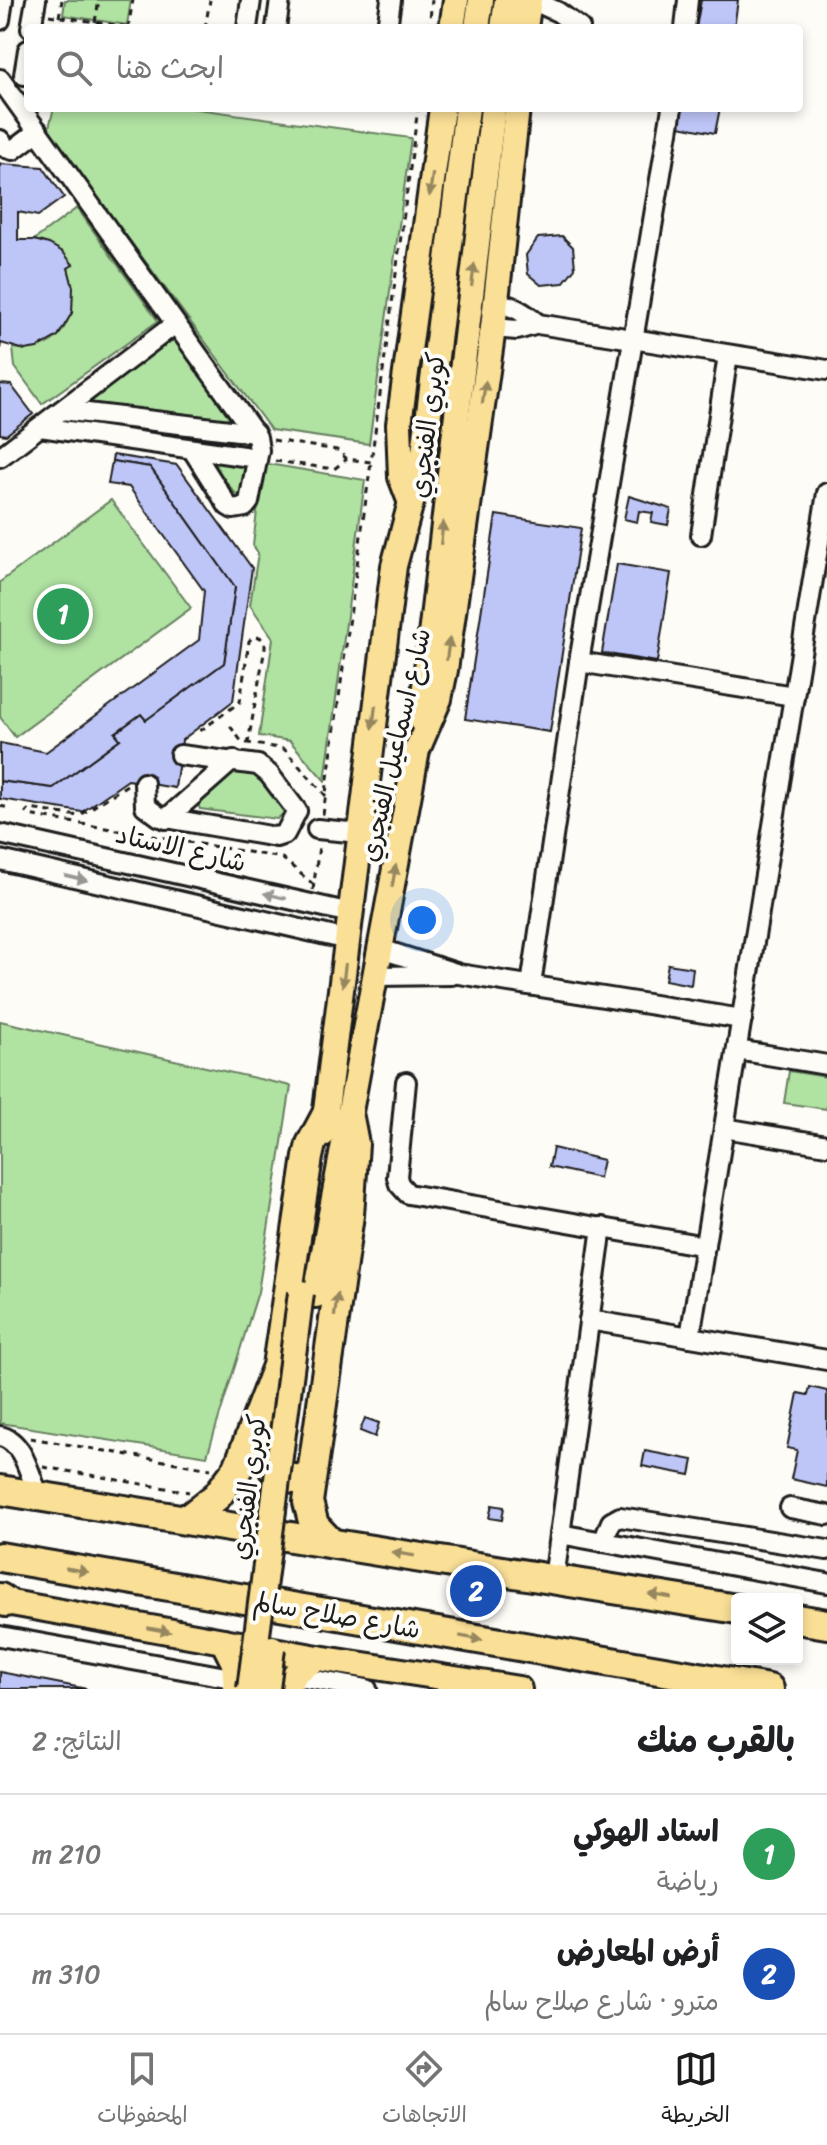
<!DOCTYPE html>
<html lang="ar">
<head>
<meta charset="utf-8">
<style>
  :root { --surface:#fff; --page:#f6f6f6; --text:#202124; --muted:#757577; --line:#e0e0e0; --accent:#1c1c1c }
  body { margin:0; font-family:Sriracha,"Playpen Sans Arabic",sans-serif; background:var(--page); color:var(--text); direction:rtl }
  .controls { position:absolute; right:24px; bottom:24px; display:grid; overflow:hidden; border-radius:8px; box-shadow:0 4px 12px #0003 }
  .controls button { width:72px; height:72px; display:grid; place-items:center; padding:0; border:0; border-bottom:2px solid var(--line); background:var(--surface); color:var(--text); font:40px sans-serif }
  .you { position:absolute; left:422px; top:920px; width:28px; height:28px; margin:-20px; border:6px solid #fff; border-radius:50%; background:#1a73e8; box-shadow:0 0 0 12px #1a73e833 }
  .badge { display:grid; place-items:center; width:52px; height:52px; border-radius:50%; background:var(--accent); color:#fff; font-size:26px; font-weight:700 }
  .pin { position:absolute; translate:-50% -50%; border:4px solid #fff; box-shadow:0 2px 8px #0006 }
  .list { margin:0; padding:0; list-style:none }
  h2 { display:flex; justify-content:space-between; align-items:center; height:104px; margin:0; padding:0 32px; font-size:34px }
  h2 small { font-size:26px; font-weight:400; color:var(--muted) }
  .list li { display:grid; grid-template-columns:52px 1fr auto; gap:24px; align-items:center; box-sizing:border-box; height:120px; padding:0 32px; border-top:2px solid var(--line) }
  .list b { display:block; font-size:30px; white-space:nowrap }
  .list p { margin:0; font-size:26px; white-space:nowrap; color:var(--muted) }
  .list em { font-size:26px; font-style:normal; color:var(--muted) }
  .icon { flex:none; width:44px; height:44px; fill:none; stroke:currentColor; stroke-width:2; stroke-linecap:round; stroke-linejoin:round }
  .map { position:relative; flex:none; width:827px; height:1689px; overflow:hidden; direction:ltr }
  .search { position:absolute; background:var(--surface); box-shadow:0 4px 12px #0003; left:24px; right:24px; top:24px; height:88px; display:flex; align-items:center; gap:20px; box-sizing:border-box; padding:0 28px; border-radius:8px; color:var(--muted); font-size:30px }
  .sheet { height:344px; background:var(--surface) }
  nav { display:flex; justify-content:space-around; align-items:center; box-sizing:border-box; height:112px; border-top:2px solid var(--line); background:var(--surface); font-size:22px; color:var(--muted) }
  nav a { display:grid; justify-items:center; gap:4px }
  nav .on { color:var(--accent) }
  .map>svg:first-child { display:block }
  .green { fill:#b0e2a2; stroke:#667f5f; stroke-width:2 }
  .building { fill:#bec6f8; stroke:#1c1c1c; stroke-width:2 }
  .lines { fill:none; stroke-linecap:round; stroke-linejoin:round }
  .minor-casing { stroke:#1c1c1c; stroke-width:24 }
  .major-casing { stroke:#1c1c1c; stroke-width:30 }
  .highway-casing { stroke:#1c1c1c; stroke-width:34 }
  .path { stroke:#1c1c1c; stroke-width:3; stroke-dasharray:6 6; stroke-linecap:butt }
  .minor { stroke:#fdfcf7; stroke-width:18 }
  .major { stroke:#fadf96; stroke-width:24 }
  .highway { stroke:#fadf96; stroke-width:28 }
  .major-bridge-casing { stroke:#1c1c1c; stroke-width:30; stroke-linecap:butt }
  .major-bridge { stroke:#fadf96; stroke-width:24 }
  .oneway { fill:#96875f }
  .oneway2 { fill:#989794 }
  .labels { text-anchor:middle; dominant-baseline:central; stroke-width:8; stroke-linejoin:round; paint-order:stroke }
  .street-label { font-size:26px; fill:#1c1c1c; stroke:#fdfcf7 }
</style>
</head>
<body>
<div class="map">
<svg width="827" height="1689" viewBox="0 0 827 1689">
  <rect width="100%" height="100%" fill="#fdfcf7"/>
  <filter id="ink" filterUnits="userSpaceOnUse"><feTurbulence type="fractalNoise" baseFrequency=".0125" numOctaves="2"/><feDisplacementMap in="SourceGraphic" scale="16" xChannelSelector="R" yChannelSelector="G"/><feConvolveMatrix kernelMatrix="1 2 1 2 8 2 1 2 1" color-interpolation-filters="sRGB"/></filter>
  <g filter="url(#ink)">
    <g class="green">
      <polygon points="65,0 131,0 127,25 63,15"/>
      <polygon points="54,108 190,108 411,138 369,444 271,430 48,131"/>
      <path d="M77 208 158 321 42 404 15 367 13 348C65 356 80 311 68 268L73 264C61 251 51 244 34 240Z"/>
      <polygon points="170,341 181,342 237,418 233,424 88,403"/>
      <polygon points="214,458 246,465 240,499 213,466"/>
      <polygon points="268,464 365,480 325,781 290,741 259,736 273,638 250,605 258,553 253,545 262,469"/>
      <polygon points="111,500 191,608 15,737 0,717 0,582"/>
      <polygon points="235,771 255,774 286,811 277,819 200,809 196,801"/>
      <polygon points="0,1021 291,1086 258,1292 207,1456 0,1423"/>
      <polygon points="789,1071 827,1077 827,1109 784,1103"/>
    </g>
    <g class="building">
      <polygon points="701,0 738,0 734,28 696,28"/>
      <polygon points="682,108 720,108 715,133 679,126"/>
      <polygon points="0,164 43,167 64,197 38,216 18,212 18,240 34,240 49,244 63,252 73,265 68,268 73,287 72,313 58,336 37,348 25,350 1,343 0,349"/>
      <polygon points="562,236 573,247 575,268 563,283 541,285 528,274 526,255 538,238"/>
      <polygon points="0,384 11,385 33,414 6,435 0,434"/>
      <polygon points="113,455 177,465 252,568 233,701 182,740 175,788 128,780 82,812 0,799 0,781 53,788 120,739 115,733 141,714 146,720 224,663 235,587 150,467 112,461"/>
      <polygon points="112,461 150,467 235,587 224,663 146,720 141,714 115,733 120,739 53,788 0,781 0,743 46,752 199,640 204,591 129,487 108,484"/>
      <polygon points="629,496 671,509 668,525 651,522 653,513 639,511 637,522 624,519"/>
      <polygon points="496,515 581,528 550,732 465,719"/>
      <polygon points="617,564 671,573 657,662 602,653"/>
      <polygon points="668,964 693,968 691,985 665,980"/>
      <polygon points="553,1148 603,1160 599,1178 549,1167"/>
      <polygon points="810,1387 827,1391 827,1487 791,1479 797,1450 787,1448 798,1393 808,1395"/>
      <polygon points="365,1418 379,1423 375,1437 360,1431"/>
      <polygon points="645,1451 693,1460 690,1475 642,1466"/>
      <polygon points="492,1505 504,1507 502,1520 489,1518"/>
      <polygon points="0,1672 87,1689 0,1689"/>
    </g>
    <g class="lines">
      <defs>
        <g id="minor">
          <polyline points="532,0 558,12 580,28"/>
          <polyline points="0,20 3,0"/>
          <polyline points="31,28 36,0"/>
          <polyline points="247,28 251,0"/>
          <polyline points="276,28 280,0"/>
          <polyline points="387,28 391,0"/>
          <polyline points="685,28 688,0"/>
          <polyline points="24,75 28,50"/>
          <polyline points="0,79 257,437 259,450 249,502 245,507 233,509 228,506 192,449"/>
          <polyline points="0,140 6,148 13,150 38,131"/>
          <path d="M496 303C513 305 525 313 538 324"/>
          <polyline points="493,328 517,330 538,324 827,370"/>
          <polyline points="62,410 255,433"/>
          <polyline points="40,427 257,458"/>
          <polyline points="0,457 175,324"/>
          <polyline points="701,535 728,355"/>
          <polyline points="579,662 794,696"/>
          <polyline points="144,783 145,806 160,817 276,837 285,834 297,811 269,774 258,765 180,755"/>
          <polyline points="166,819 233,760"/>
          <polyline points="317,829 360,833"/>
          <polyline points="0,834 351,913"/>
          <polyline points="0,860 348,940"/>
          <polyline points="381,949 459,974 742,1019"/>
          <polyline points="376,976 452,975"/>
          <polyline points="531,985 579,662 672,108"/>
          <polyline points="737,1050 827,1065"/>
          <polyline points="406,1082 397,1177 399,1184 408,1194 705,1246"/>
          <polyline points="724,1128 827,1145"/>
          <polyline points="589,1320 827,1360"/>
          <polyline points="690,1337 827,493"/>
          <path d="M0 1436C24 1441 30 1477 39 1497"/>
          <polyline points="790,1508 827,1515"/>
          <polyline points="560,1534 827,1583"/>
          <polyline points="603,1542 611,1522 620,1517 827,1550"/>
          <polyline points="554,1579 602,1227"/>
          <polyline points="0,1636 237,1679"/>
          <polyline points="292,1676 367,1689"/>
        </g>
        <g id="major">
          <polyline points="452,28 456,0"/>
          <polyline points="477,28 481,0"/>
          <polyline points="503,28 507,0"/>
          <polyline points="525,28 529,0"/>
          <polyline points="411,503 401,477 399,424 442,108"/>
          <polyline points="421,720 493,108"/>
          <polyline points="323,1134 394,566 424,453 467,108"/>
          <polyline points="316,1295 417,750 439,699 445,670 493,328 517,108"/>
          <polyline points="0,1601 318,1658 519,1689"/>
          <polyline points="223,1641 234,1663 236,1689"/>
          <polyline points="285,1689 298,1670 318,1658"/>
        </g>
        <g id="highway">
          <path d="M272 1410C268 1437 257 1476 295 1479"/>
          <polyline points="0,1490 737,1609"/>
          <polyline points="188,1519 217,1496 238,1468 277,1366 308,1157 311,1144 326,1116"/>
          <polyline points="330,1542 314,1525 308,1502 349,1215 354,1144 349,1118"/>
          <polyline points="0,1557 769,1689"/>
          <polyline points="0,1598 6,1602"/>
          <polyline points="797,1619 827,1624"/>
        </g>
      </defs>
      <use href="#minor" class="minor-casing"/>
      <use href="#major" class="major-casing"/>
      <use href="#highway" class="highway-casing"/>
      <g class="path">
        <polyline points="49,15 128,27"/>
        <polyline points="59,17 62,0"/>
        <polyline points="95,22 99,0"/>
        <polyline points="128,28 133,0"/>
        <polyline points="205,28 210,0"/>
        <polyline points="429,28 432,0"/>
        <polyline points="273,440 337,450 347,459 371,462 418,108"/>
        <polyline points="275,461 334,469 347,459"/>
        <polyline points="230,726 242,742 284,749 326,796"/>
        <polyline points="200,731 240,702 249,641 252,638 260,637 265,643 265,648 248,743"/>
        <polyline points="127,785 79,816 29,809 26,812 29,815 282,858 314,885"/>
        <polyline points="0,806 10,808"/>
        <polyline points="323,815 371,462"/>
        <polyline points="313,890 319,846"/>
        <polyline points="30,1438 211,1469"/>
        <polyline points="43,1467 189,1492"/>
        <polyline points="458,1613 461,1585"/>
      </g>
      <use href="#minor" class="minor"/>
      <use href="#major" class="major"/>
      <use href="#highway" class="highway"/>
      <defs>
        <g id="major-bridge">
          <polyline points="250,1689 301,1293"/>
          <polyline points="267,1689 272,1648"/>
        </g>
      </defs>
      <use href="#major-bridge" class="major-bridge-casing"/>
      <use href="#major-bridge" class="major-bridge"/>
    </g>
    <defs><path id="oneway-solid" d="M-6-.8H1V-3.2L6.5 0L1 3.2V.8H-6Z" transform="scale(2)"/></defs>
    <g class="oneway">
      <use href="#oneway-solid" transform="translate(431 185) rotate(98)"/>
      <use href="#oneway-solid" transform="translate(473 275) rotate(-83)"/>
      <use href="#oneway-solid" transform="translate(484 392) rotate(-82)"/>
      <use href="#oneway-solid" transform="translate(442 533) rotate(-83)"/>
      <use href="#oneway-solid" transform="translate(448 649) rotate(-82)"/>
      <use href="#oneway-solid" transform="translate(374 717) rotate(97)"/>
      <use href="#oneway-solid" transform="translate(394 876) rotate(-80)"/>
      <use href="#oneway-solid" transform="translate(344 975) rotate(97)"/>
      <use href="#oneway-solid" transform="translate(336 1305) rotate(-82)"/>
      <use href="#oneway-solid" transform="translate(403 1554) rotate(-171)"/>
      <use href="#oneway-solid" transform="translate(77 1570) rotate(10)"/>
      <use href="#oneway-solid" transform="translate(660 1596) rotate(-171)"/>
      <use href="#oneway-solid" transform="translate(159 1630) rotate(10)"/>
      <use href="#oneway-solid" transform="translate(471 1638) rotate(10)"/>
    </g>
    <g class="oneway2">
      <use href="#oneway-solid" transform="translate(76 878) rotate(13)"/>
      <use href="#oneway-solid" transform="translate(275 896) rotate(-167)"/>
    </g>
  </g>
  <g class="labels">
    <g class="street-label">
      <text transform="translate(427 425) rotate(-83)">كوبري الفنجري</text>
      <text transform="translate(395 745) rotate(-77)">شارع اسماعيل الفنجري</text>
      <text transform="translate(181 848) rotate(13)">شارع الاستاد</text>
      <text transform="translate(248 1487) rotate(-83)">كوبري الفنجري</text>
      <text transform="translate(337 1615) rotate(10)">شارع صلاح سالم</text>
    </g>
  </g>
</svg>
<div class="controls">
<button><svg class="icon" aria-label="layers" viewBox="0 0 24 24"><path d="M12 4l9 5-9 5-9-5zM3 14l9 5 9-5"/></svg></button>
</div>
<div class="you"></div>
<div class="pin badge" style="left:63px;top:614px;background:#2e9e5b">1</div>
<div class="pin badge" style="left:476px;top:1591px;background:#1a4fb4">2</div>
<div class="search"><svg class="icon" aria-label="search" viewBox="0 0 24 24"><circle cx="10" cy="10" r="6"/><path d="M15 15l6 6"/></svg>ابحث هنا</div>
</div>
<section class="sheet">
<h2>بالقرب منك<small>النتائج: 2</small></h2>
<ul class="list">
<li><span class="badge" style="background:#2e9e5b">1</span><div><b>استاد الهوكي</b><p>رياضة</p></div><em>210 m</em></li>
<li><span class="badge" style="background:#1a4fb4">2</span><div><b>أرض المعارض</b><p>مترو · شارع صلاح سالم</p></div><em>310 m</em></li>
</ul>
</section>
<nav>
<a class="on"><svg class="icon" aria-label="map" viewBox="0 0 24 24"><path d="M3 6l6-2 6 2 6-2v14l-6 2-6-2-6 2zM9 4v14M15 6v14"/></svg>الخريطة</a>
<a><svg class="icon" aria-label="directions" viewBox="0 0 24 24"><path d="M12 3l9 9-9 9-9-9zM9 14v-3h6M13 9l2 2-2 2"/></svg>الاتجاهات</a>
<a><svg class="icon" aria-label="saved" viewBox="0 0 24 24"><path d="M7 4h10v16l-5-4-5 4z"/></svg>المحفوظات</a>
</nav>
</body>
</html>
